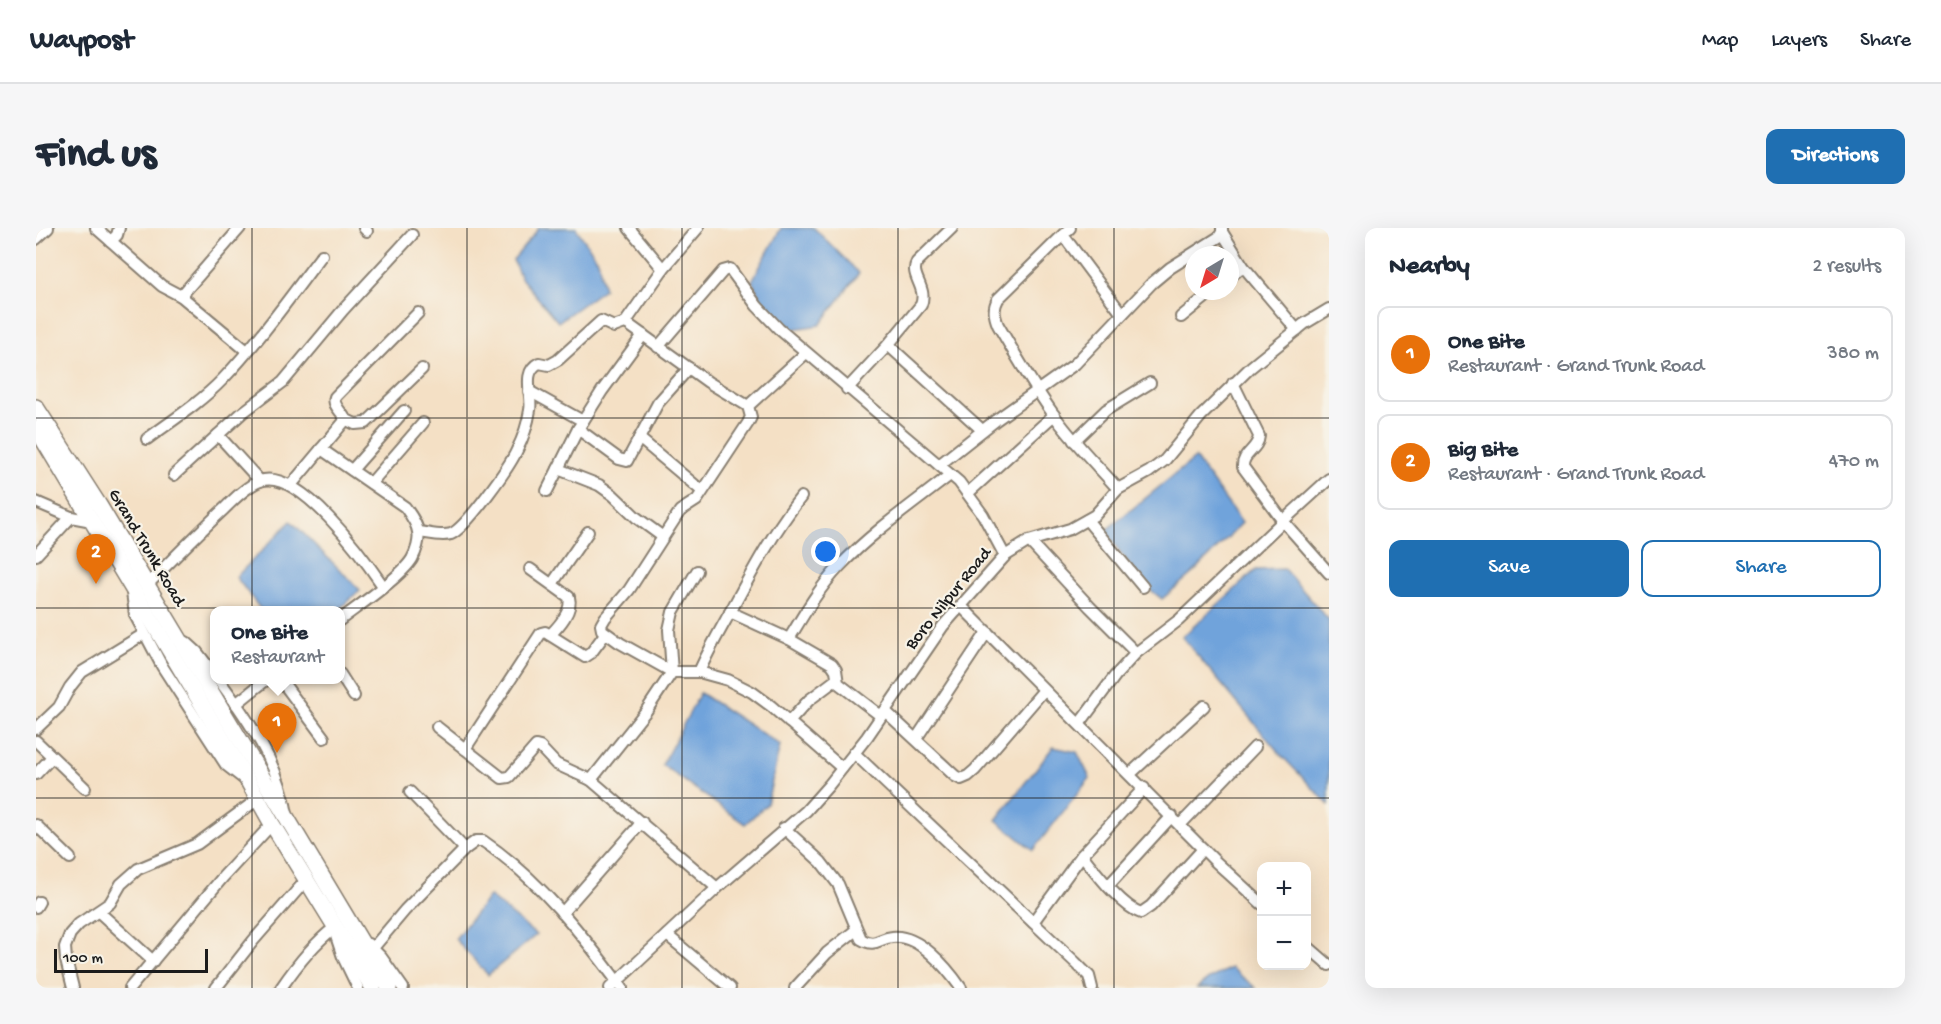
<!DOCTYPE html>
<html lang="en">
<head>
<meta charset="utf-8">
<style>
  :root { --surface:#fff; --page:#f6f6f7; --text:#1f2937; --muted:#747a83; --line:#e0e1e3; --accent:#1f6fb2 }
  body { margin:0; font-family:"Gochi Hand",sans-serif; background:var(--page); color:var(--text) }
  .controls { position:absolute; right:18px; bottom:18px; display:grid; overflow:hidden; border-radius:12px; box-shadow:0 6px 24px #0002 }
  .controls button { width:54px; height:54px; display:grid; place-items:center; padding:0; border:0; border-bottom:2px solid var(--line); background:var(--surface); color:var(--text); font:30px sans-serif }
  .compass { position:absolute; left:1149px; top:18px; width:54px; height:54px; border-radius:50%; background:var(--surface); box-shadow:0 6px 24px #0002; rotate:218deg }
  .scale { position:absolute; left:18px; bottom:15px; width:154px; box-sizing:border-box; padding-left:6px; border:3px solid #1c1c1c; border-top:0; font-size:16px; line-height:21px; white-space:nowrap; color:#1c1c1c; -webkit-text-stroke:4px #f7f3e8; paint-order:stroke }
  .you { position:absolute; left:790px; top:324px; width:21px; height:21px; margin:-15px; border:4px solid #fff; border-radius:50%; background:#1a73e8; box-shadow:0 0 0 9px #1a73e833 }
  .badge { display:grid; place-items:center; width:39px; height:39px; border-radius:50%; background:var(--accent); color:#fff; font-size:20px; font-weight:700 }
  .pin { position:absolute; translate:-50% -50px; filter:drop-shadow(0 2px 3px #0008) }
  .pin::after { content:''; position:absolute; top:32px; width:21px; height:18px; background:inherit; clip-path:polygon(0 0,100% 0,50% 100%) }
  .popup { position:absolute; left:174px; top:378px; width:135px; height:78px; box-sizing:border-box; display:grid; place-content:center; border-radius:12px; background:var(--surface); filter:drop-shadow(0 2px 4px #0005); font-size:20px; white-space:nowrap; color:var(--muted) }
  .popup b { font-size:22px; color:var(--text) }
  .popup::after { content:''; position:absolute; left:50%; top:100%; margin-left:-12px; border:12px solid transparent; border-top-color:var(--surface) }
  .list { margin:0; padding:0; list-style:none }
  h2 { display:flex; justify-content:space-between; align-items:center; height:78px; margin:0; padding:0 24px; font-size:26px }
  h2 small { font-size:20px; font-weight:400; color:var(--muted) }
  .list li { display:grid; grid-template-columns:39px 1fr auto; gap:18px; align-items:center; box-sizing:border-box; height:96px; margin:0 12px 12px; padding:0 12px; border:2px solid var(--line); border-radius:12px }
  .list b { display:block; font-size:22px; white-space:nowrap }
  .list p { margin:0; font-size:20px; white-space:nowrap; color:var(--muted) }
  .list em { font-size:20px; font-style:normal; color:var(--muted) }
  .actions { display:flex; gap:12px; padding:18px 24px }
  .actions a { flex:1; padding:14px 0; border:2px solid var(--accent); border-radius:12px; text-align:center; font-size:21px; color:var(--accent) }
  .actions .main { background:var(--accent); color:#fff }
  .map { position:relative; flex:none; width:1293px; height:760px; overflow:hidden; border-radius:12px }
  header { display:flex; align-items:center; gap:36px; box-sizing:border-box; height:84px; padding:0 30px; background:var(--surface); border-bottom:2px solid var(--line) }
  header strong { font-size:28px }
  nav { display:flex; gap:33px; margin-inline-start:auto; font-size:21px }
  .intro { display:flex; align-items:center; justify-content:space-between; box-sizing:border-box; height:144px; padding:0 36px }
  h1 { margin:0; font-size:42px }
  .button { padding:15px 27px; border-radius:12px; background:var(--accent); color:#fff; font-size:21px; font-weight:700 }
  main { display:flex; gap:36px; padding:0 36px }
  aside { flex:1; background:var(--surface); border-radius:12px; box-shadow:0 6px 24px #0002 }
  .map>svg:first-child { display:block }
  .water { fill:#6fa3db; stroke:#46607c; stroke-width:1.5 }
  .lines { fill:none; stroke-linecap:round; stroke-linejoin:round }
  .minor-casing { stroke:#887e70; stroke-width:14 }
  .highway-casing { stroke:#887e70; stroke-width:18 }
  .minor { stroke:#fff; stroke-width:10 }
  .highway { stroke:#fff; stroke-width:15 }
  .grid { fill:none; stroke:#1c1c1c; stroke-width:1.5; stroke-opacity:0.55 }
  .labels { text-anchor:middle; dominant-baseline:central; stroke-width:4.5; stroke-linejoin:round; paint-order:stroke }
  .street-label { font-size:18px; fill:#1c1c1c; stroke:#f7f3e8 }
</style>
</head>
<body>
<header>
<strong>Waypost</strong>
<nav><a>Map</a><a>Layers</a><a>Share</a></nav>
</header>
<div class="intro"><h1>Find us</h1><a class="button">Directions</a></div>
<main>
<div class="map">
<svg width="1293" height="760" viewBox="0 0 1293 760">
  <rect width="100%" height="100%" fill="#f7f3e8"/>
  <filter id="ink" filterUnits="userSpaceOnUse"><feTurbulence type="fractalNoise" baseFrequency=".0167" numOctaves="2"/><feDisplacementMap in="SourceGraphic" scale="12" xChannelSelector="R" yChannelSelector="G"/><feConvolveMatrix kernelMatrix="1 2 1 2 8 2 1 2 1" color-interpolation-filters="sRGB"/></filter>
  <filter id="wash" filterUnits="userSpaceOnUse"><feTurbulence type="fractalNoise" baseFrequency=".008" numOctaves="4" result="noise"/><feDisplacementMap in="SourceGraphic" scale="24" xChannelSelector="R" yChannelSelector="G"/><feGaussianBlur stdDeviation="1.35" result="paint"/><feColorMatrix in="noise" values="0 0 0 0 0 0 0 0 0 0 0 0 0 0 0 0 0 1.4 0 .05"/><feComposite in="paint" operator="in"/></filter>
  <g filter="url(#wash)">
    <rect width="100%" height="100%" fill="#f4e0c5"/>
    <g class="water">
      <polygon points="503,0 540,0 562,32 568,61 522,94 485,50 477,32"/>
      <polygon points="745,0 778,0 823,45 784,97 751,102 727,76 716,53"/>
      <polygon points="1159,230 1206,295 1158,344 1126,371 1107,356 1069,303"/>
      <polygon points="255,293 324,362 302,382 225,382 200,349"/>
      <polygon points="1248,341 1293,392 1293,577 1245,527 1146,409 1220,342"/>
      <polygon points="664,465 744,517 731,576 709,596 626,537"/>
      <polygon points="1017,519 1041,524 1054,550 997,622 960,592"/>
      <polygon points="453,668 500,707 452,747 419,711"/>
      <polygon points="1195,740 1220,760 1161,760 1173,751"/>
    </g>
  </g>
  <g filter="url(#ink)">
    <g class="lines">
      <defs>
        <g id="minor">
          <polyline points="60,0 126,58 145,68 211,123"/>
          <polyline points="328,0 331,3"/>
          <polyline points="593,0 627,41"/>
          <path d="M1034 0 962 71C957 80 958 87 962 97 980 128 997 158 1018 187 1037 214 1061 237 1082 261"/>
          <polyline points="1186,4 1207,38 1261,102"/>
          <polyline points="1027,7 1086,86"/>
          <polyline points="0,11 12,0"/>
          <polyline points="75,13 81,7 83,0"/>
          <polyline points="1194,49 1207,38"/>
          <polyline points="145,68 204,0"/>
          <polyline points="1145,89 1177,63"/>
          <polyline points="589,95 627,41 662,0"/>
          <polyline points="852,117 946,202"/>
          <polyline points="622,119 687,43 694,41 721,78 743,101 923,254 947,287 969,328"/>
          <polyline points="770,125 712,178 715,189 712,195 661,272 644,283 593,362 569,390 565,397 566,402 584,415 636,444 663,444 692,452 716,464 735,478 806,540"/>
          <path d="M1197 155 1223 208C1222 222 1206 225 1207 239L1247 293 1293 345"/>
          <path d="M811 161 852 117 885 77C892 59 873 48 881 34L916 0"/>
          <polyline points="493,163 547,193"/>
          <polyline points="309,191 319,196 330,195 386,141"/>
          <polyline points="542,201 583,231 591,233 622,175 653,140"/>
          <polyline points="182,207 224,253"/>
          <polyline points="603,210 666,263"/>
          <path d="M111 211C137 192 165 174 187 151 223 113 254 69 286 27"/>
          <polyline points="1038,213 1070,182 1114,155"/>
          <path d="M285 221 369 279C374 286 381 295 382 304 384 312 380 324 376 331 365 349 322 378 304 392"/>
          <polyline points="903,237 960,192 1039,136 1116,55 1134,40 1183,9 1186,4 1186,0"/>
          <polyline points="522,241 563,257 577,267 601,290 627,309"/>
          <polyline points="316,242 368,183"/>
          <polyline points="138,247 206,185 247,154 307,82 376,7"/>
          <polyline points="335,255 387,195"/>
          <path d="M255 257 307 195 309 191C306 183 296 178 299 169L382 85"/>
          <polyline points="511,263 542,201 566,163 607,107"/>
          <polyline points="932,265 1018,187"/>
          <polyline points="0,274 35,289 56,293"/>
          <polyline points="1051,292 1107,359"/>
          <path d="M383 304C393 305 405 309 415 306 430 300 474 238 481 222 487 210 492 195 494 182 497 168 485 144 503 135L513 137 522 132 565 93 578 99 589 95 593 97 672 154 712 178"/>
          <polyline points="993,313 1054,379 1100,425"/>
          <polyline points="0,327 35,289"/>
          <path d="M494 341 533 369C537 383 523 398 514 407"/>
          <polyline points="661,343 637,384 633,402 636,444 610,483 555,552 681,660"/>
          <polyline points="516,356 552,304"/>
          <path d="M110 358C136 332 161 306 188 281 198 271 211 258 224 253 263 239 328 330 347 358"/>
          <polyline points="96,364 99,387 126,438 190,537 208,551"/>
          <polyline points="925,378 1180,634 1226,676"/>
          <polyline points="694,384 753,411 796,436 800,442 802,455 845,488"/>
          <path d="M753 411C768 386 783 360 803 339 836 304 877 276 914 247"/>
          <polyline points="150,414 161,424 178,446"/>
          <path d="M663 444C673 421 685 401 697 379 718 340 738 303 765 269"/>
          <polyline points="304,446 318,468"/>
          <path d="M183 452C212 491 243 536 251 586"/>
          <polyline points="245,452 288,510"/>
          <polyline points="200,476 230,452"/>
          <polyline points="849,483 919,548 925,551 932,548 939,542 1008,462"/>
          <polyline points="753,494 773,472 801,451"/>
          <polyline points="1044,495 1079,448 1100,425 1143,392 1247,293 1293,251"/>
          <polyline points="401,499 466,550 473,549 500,518 504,519 520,536 555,552"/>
          <polyline points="0,501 23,479 34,459 46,444 108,406"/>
          <polyline points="880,511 951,404"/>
          <polyline points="0,513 49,560"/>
          <polyline points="429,521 505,405 509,404 549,429 555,425 569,406"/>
          <polyline points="818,525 1039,734 1053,748 1056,760"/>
          <polyline points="0,546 16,529"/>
          <polyline points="1094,546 1168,478"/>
          <polyline points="374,564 429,621"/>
          <polyline points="0,597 34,630"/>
          <polyline points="1144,597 1219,519"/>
          <path d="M748 600 785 634 802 656 825 711C840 720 842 710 856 709 883 706 911 740 925 760"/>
          <path d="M1046 627C1060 644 1085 678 1105 685L1115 678 1167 621"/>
          <polyline points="1072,658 1136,588"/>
          <polyline points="0,679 3,674"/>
          <polyline points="63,684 117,733"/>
          <polyline points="526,685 606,594"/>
          <polyline points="997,694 1046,627 1108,560"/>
          <polyline points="631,707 694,760"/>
          <polyline points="300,708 307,729 322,760"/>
          <polyline points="332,716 345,729 367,760"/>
          <polyline points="1270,717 1293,737"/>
          <path d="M337 720 369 682 429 621 440 613H447C503 651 546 706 586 760"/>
          <polyline points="37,760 30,732 29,719 34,706 43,696 74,675 85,656 102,641 161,616 222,571"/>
          <polyline points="94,760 187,649 236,596"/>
          <polyline points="180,760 217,713 271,651"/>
          <path d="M245 760C260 738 276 717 298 700"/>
          <polyline points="574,760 681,660 770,583 793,557 831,509 907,398 969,328 993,313 1034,301 1059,287 1082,261 1113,244 1129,232 1165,188 1215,139 1268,96 1293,81"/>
          <polyline points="759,760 791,725 820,702"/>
        </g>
        <g id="highway">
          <polyline points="0,179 63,277 353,760"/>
          <polyline points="0,200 213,555 236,596 337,760"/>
        </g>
      </defs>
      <use href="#minor" class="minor-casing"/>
      <use href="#highway" class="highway-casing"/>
      <use href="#minor" class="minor"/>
      <use href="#highway" class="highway"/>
    </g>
  </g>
  <path class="grid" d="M216 0V760M431 0V760M646 0V760M862 0V760M1078 0V760M0 190H1293M0 380H1293M0 570H1293"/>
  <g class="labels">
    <g class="street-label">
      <text transform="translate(110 320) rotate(59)">Grand Trunk Road</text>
      <text transform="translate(913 371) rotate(-51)">Boro Nilpur Road</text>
    </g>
  </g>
</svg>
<div class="controls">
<button>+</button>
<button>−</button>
</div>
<svg class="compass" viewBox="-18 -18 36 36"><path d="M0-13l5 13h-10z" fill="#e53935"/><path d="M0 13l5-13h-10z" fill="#747a83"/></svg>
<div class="scale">100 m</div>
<div class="you"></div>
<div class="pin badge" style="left:241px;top:525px;background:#e8710a">1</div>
<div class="popup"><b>One Bite</b>Restaurant</div>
<div class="pin badge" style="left:60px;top:356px;background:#e8710a">2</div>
</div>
<aside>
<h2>Nearby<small>2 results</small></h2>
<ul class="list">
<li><span class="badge" style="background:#e8710a">1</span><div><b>One Bite</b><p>Restaurant · Grand Trunk Road</p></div><em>380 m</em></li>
<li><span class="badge" style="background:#e8710a">2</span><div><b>Big Bite</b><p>Restaurant · Grand Trunk Road</p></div><em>470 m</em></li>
</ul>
<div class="actions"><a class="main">Save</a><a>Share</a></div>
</aside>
</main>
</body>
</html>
